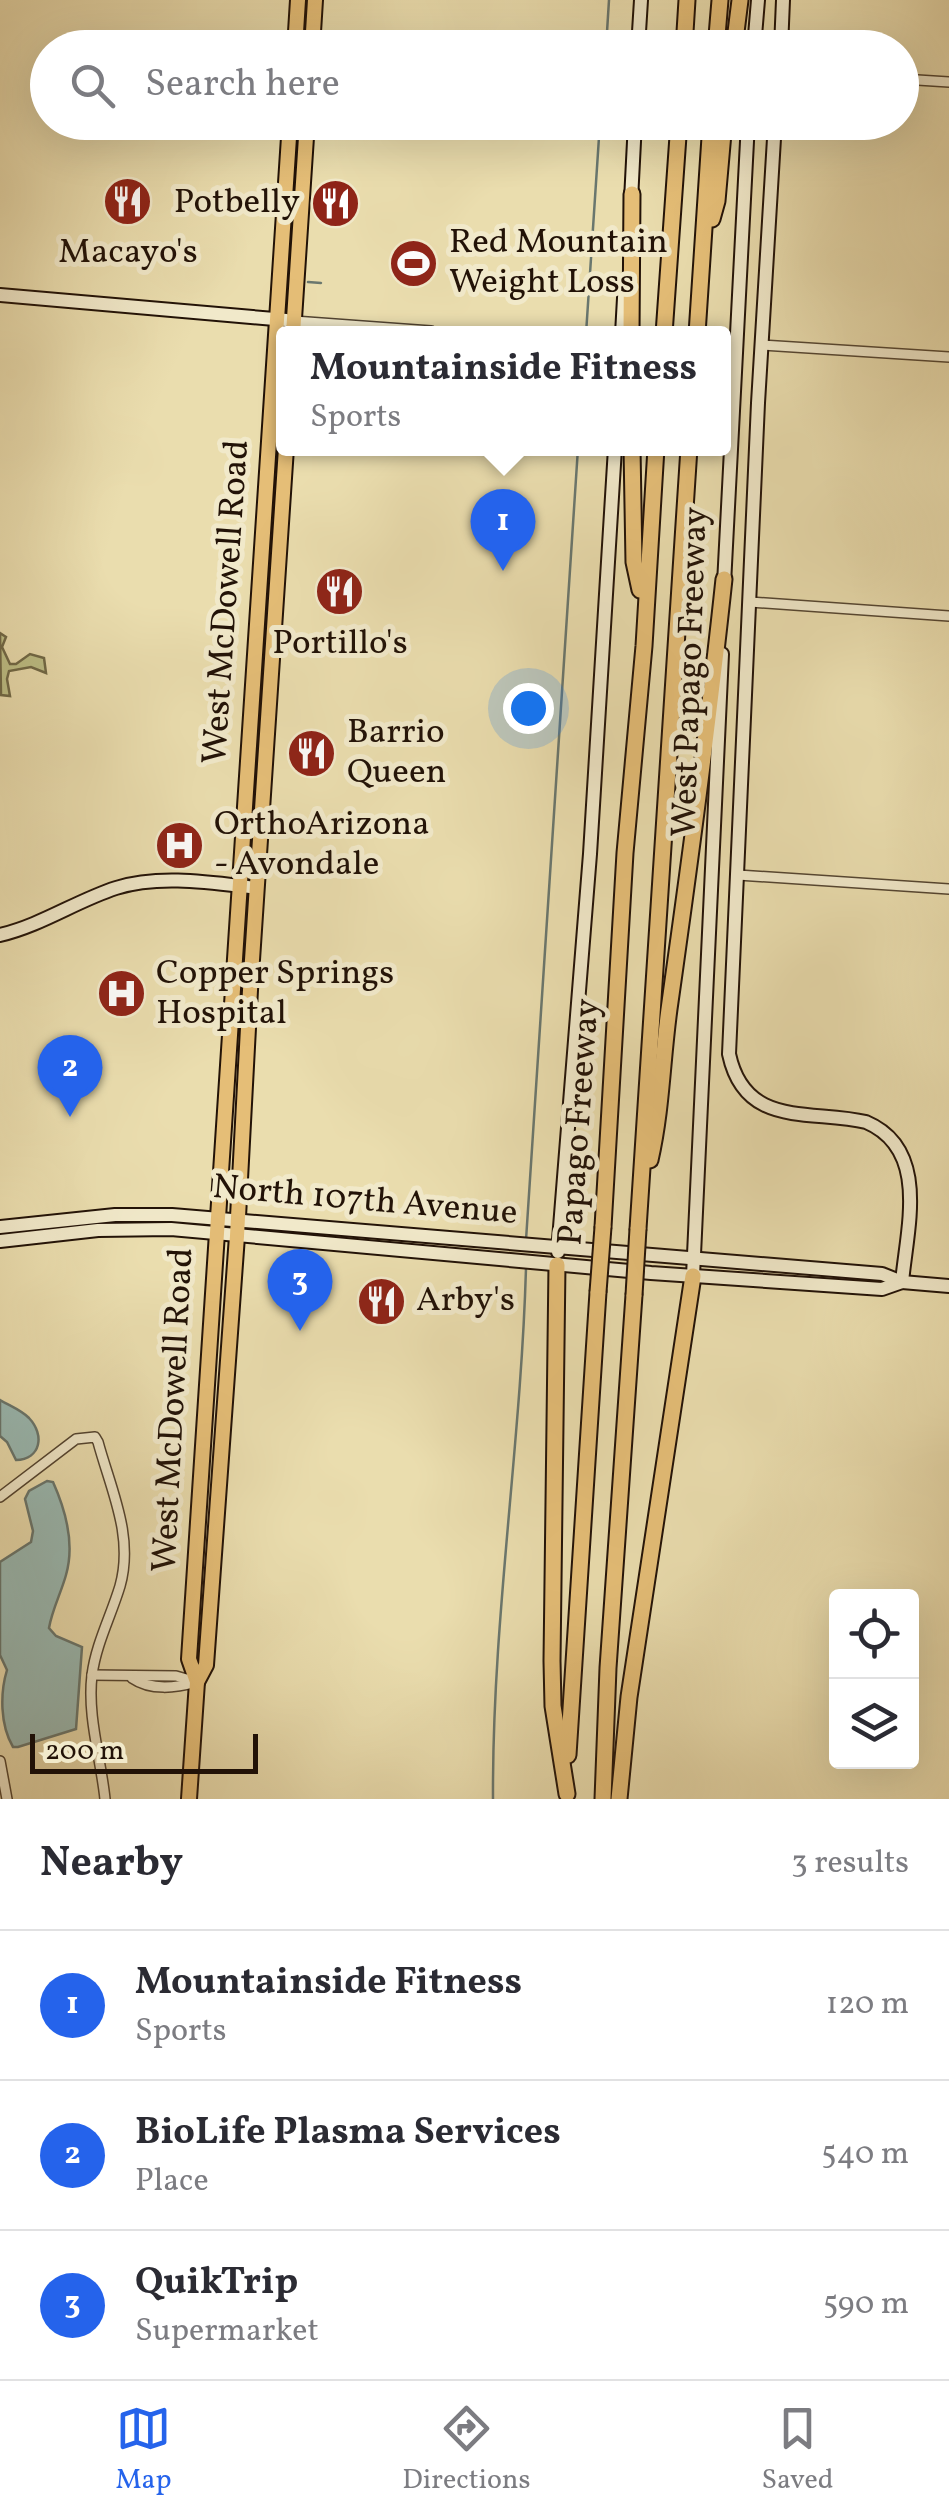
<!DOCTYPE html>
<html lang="en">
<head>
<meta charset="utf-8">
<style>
  :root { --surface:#fff; --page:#f2f2f3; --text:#2b2b33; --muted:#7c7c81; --line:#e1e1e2; --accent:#2563eb }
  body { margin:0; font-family:Vollkorn,serif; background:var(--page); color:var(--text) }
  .controls { position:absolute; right:30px; bottom:30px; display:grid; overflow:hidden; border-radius:10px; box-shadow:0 10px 40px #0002 }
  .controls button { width:90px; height:90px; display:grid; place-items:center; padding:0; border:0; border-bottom:2px solid var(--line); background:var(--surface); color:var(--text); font:50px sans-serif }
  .scale { position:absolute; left:30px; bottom:25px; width:228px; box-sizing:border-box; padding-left:10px; border:5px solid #221207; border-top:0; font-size:28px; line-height:35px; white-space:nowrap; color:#221207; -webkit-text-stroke:8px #f1e9ca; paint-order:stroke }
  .you { position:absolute; left:528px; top:708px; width:35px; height:35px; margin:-25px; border:8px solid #fff; border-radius:50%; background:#1a73e8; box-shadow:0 0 0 15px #1a73e833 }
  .badge { display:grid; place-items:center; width:65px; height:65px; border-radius:50%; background:var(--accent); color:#fff; font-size:32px; font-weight:700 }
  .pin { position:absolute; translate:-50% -82px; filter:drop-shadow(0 2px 5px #0008) }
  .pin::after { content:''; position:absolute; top:52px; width:35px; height:30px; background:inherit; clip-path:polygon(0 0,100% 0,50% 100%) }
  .popup { position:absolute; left:276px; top:326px; width:455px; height:130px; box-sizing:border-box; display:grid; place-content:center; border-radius:10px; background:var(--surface); filter:drop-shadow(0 2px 8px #0005); font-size:32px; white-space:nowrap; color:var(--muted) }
  .popup b { font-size:38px; color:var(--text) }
  .popup::after { content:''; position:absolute; left:50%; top:100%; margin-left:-20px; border:20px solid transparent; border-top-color:var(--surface) }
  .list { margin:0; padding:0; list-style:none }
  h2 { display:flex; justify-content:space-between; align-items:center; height:130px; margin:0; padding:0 40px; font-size:42px }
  h2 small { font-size:32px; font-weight:400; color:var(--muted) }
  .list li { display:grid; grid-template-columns:65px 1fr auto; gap:30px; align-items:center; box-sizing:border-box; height:150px; padding:0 40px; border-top:2px solid var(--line) }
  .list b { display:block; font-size:38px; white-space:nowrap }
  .list p { margin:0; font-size:32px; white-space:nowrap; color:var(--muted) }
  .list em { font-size:32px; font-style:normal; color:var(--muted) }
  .icon { flex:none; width:55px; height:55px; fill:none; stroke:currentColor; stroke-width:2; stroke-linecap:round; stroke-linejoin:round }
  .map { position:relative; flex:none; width:949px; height:1799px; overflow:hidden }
  .search { position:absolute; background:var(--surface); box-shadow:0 10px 40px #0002; left:30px; right:30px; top:30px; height:110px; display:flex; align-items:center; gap:25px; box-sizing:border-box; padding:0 35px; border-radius:55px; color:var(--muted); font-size:38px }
  .sheet { height:580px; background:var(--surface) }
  nav { display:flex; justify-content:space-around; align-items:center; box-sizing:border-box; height:140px; border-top:2px solid var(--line); background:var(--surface); font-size:28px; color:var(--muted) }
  nav a { display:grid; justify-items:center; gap:5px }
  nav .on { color:var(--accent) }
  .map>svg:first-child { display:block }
  .green { fill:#bdbf86; stroke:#706846; stroke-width:2.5 }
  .water { fill:#9abab3; stroke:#6a776e; stroke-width:2.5 }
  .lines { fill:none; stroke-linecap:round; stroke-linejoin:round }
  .stream { stroke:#6a776e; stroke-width:2.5 }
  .street-casing { stroke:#544531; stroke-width:12 }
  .secondary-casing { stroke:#221207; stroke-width:16 }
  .primary-casing { stroke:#221207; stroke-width:18 }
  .highway-casing { stroke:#221207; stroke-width:19 }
  .street { stroke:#f1e9ca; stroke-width:9 }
  .secondary { stroke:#f1e9ca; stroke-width:12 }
  .primary { stroke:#e5be77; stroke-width:14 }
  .highway { stroke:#e5be77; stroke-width:15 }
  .highway-bridge-casing { stroke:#221207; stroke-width:19; stroke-linecap:butt }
  .highway-bridge { stroke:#e5be77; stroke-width:15 }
  .labels { text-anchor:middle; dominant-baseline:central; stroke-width:10; stroke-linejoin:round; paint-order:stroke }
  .poi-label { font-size:35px; fill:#221207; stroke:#f1e9ca; text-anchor:start }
  .street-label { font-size:35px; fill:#221207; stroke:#f1e9ca }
</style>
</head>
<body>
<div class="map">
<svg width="949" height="1799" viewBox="0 0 949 1799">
  <rect width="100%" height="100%" fill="#eaddae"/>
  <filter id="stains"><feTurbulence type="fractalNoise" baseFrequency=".002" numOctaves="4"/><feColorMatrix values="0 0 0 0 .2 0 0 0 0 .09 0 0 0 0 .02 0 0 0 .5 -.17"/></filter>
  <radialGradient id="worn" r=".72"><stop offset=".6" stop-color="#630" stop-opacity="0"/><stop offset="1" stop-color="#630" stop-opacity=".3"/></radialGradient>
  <polygon class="green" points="0,633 6,637 2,647 10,664 16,664 30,654 44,658 46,673 31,667 9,671 7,679 10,696 1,695"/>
  <g class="water">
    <path d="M0 1400C10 1406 21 1410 29 1418 45 1435 41 1459 16 1460L7 1442 0 1436Z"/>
    <path d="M47 1481 53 1482C66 1511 75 1544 66 1575 61 1593 52 1610 49 1628L56 1636 82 1647 76 1729 18 1747H13C0 1725 0 1693 7 1670L0 1655V1562L31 1542 33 1531 25 1499 29 1491Z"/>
  </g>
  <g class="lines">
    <g class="stream">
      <polyline points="606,48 609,0"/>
      <polyline points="308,282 321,283"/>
      <polyline points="586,334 600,122"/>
      <polyline points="526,1240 578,448"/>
      <path d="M493 1799C492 1622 521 1445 526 1268"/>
    </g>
    <defs>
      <g id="street">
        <polyline points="902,79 949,82"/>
        <polyline points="294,321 431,331"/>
        <polyline points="761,345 949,357"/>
        <polyline points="750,602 949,616"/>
        <polyline points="738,875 949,889"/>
        <path d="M0 1497 76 1439 95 1437 98 1442C111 1490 134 1536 120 1586 111 1616 96 1644 92 1675 87 1716 101 1759 105 1799"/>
        <polyline points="92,1675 176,1676 197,1682"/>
        <path d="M132 1678C151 1691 175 1688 197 1682"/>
        <polyline points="0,1761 7,1799"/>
      </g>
      <g id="secondary">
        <polyline points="638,48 641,0"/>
        <polyline points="754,48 758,0"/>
        <polyline points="781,48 783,0"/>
        <path d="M775 122 758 403 729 1054C745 1129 811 1109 866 1122 930 1149 907 1228 902 1282"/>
        <polyline points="631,200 635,122"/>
        <polyline points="0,295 286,320"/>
        <polyline points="622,334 625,280"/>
        <polyline points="724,584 748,122"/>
        <path d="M0 935C42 925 76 901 116 888 160 874 213 883 257 888"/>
        <polyline points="0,1227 115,1215 172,1215 882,1274 902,1282 949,1286"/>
        <polyline points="0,1241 98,1230 171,1229 651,1273 882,1289 902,1282"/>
        <polyline points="558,1252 590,854 615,448"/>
        <polyline points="693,1276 722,654"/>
      </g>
      <g id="primary">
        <polyline points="295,48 298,0"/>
        <polyline points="312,48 315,0"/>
        <polyline points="293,334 307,122"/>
        <polyline points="197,1682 206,1665 237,1236 250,990 286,448"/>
        <polyline points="189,1799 197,1682 189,1659 290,122"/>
      </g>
      <g id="highway">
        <polyline points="684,48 687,0"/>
        <polyline points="716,48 720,0"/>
        <polyline points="734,48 740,0"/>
        <polyline points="712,219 717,201 724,122"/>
        <polyline points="631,334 632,194"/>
        <polyline points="664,334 679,122"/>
        <polyline points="697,334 711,122"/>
        <polyline points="632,448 634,562 640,590"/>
        <path d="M650 1160C662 1108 662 1055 670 1002 690 861 709 721 724 579"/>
        <polyline points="603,1227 625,853 644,646 656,448"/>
        <polyline points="638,1229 689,448"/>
        <polyline points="557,1265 552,1661 553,1706 567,1794"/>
        <polyline points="568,1755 598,1292"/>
        <polyline points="603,1799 608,1668 634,1295"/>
        <polyline points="619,1799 629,1697 693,1276"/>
      </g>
    </defs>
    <use href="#street" class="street-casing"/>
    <use href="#secondary" class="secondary-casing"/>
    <use href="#primary" class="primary-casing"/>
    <use href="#highway" class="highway-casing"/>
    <use href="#street" class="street"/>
    <use href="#secondary" class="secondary"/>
    <use href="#primary" class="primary"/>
    <use href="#highway" class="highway"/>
    <defs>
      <g id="highway-bridge">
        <polyline points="598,1292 603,1227"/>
        <polyline points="634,1295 638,1229"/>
      </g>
    </defs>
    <use href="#highway-bridge" class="highway-bridge-casing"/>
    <use href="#highway-bridge" class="highway-bridge"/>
  </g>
  <defs>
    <symbol id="restaurant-disc" viewBox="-11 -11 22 22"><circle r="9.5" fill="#8f2418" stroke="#f1e9ca"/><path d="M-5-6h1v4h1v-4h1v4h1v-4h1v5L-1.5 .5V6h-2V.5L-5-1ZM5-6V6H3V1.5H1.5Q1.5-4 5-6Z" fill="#fff"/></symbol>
    <symbol id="stadium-disc" viewBox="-11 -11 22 22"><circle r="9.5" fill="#8f2418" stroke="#f1e9ca"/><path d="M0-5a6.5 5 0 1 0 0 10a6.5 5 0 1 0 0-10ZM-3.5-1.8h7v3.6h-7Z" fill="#fff"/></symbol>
    <symbol id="hospital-disc" viewBox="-11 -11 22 22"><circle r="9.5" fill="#8f2418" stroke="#f1e9ca"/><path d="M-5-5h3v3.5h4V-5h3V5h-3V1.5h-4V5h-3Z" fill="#fff"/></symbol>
  </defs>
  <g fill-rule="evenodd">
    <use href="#restaurant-disc" x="100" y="174" width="55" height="55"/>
    <use href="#restaurant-disc" x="308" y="176" width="55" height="55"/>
    <use href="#stadium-disc" x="386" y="236" width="55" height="55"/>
    <use href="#restaurant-disc" x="312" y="564" width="55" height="55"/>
    <use href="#restaurant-disc" x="284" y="726" width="55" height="55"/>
    <use href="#hospital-disc" x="152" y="818" width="55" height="55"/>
    <use href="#hospital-disc" x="94" y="966" width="55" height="55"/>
    <use href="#restaurant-disc" x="354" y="1274" width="55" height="55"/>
  </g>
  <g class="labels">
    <g class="poi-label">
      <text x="300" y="203" text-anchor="end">Potbelly</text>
      <text x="449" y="243">Red Mountain<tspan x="449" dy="40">Weight Loss</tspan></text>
      <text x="128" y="253" text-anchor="middle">Macayo's</text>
      <text x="340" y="644" text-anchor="middle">Portillo's</text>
      <text x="347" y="733">Barrio<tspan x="347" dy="40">Queen</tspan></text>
      <text x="214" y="825">OrthoArizona<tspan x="214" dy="40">- Avondale</tspan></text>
      <text x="156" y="974">Copper Springs<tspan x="156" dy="40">Hospital</tspan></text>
      <text x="416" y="1301">Arby's</text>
    </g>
    <g class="street-label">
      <text transform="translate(227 602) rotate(-86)">West McDowell Road</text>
      <text transform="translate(691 672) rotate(-88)">West Papago Freeway</text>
      <text transform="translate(580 1122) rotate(-86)">Papago Freeway</text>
      <text transform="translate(365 1201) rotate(5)">North 107th Avenue</text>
      <text transform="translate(174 1410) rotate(-87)">West McDowell Road</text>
    </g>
  </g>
  <rect width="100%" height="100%" filter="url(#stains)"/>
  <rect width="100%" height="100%" fill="url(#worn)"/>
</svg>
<div class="controls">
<button><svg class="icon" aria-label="locate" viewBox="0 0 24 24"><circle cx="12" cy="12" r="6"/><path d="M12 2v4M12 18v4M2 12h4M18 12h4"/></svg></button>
<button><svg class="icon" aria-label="layers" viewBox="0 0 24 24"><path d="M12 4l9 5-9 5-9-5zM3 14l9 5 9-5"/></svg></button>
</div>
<div class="scale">200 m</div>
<div class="you"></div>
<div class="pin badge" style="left:503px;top:571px">1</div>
<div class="popup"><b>Mountainside Fitness</b>Sports</div>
<div class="pin badge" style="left:70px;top:1117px">2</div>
<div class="pin badge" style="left:300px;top:1331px">3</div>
<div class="search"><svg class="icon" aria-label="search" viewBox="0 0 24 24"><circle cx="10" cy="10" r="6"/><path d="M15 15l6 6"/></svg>Search here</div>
</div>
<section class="sheet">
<h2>Nearby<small>3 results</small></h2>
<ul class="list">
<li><span class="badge">1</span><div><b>Mountainside Fitness</b><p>Sports</p></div><em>120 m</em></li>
<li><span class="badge">2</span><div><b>BioLife Plasma Services</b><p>Place</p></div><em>540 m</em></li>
<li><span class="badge">3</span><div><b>QuikTrip</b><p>Supermarket</p></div><em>590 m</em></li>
</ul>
</section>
<nav>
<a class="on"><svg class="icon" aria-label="map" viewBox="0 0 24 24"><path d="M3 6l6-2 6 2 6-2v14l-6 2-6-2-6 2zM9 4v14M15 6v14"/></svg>Map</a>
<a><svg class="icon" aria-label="directions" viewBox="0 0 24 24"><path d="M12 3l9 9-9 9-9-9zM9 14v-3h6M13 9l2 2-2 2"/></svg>Directions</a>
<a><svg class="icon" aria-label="saved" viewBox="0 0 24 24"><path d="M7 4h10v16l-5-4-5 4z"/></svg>Saved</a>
</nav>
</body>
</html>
